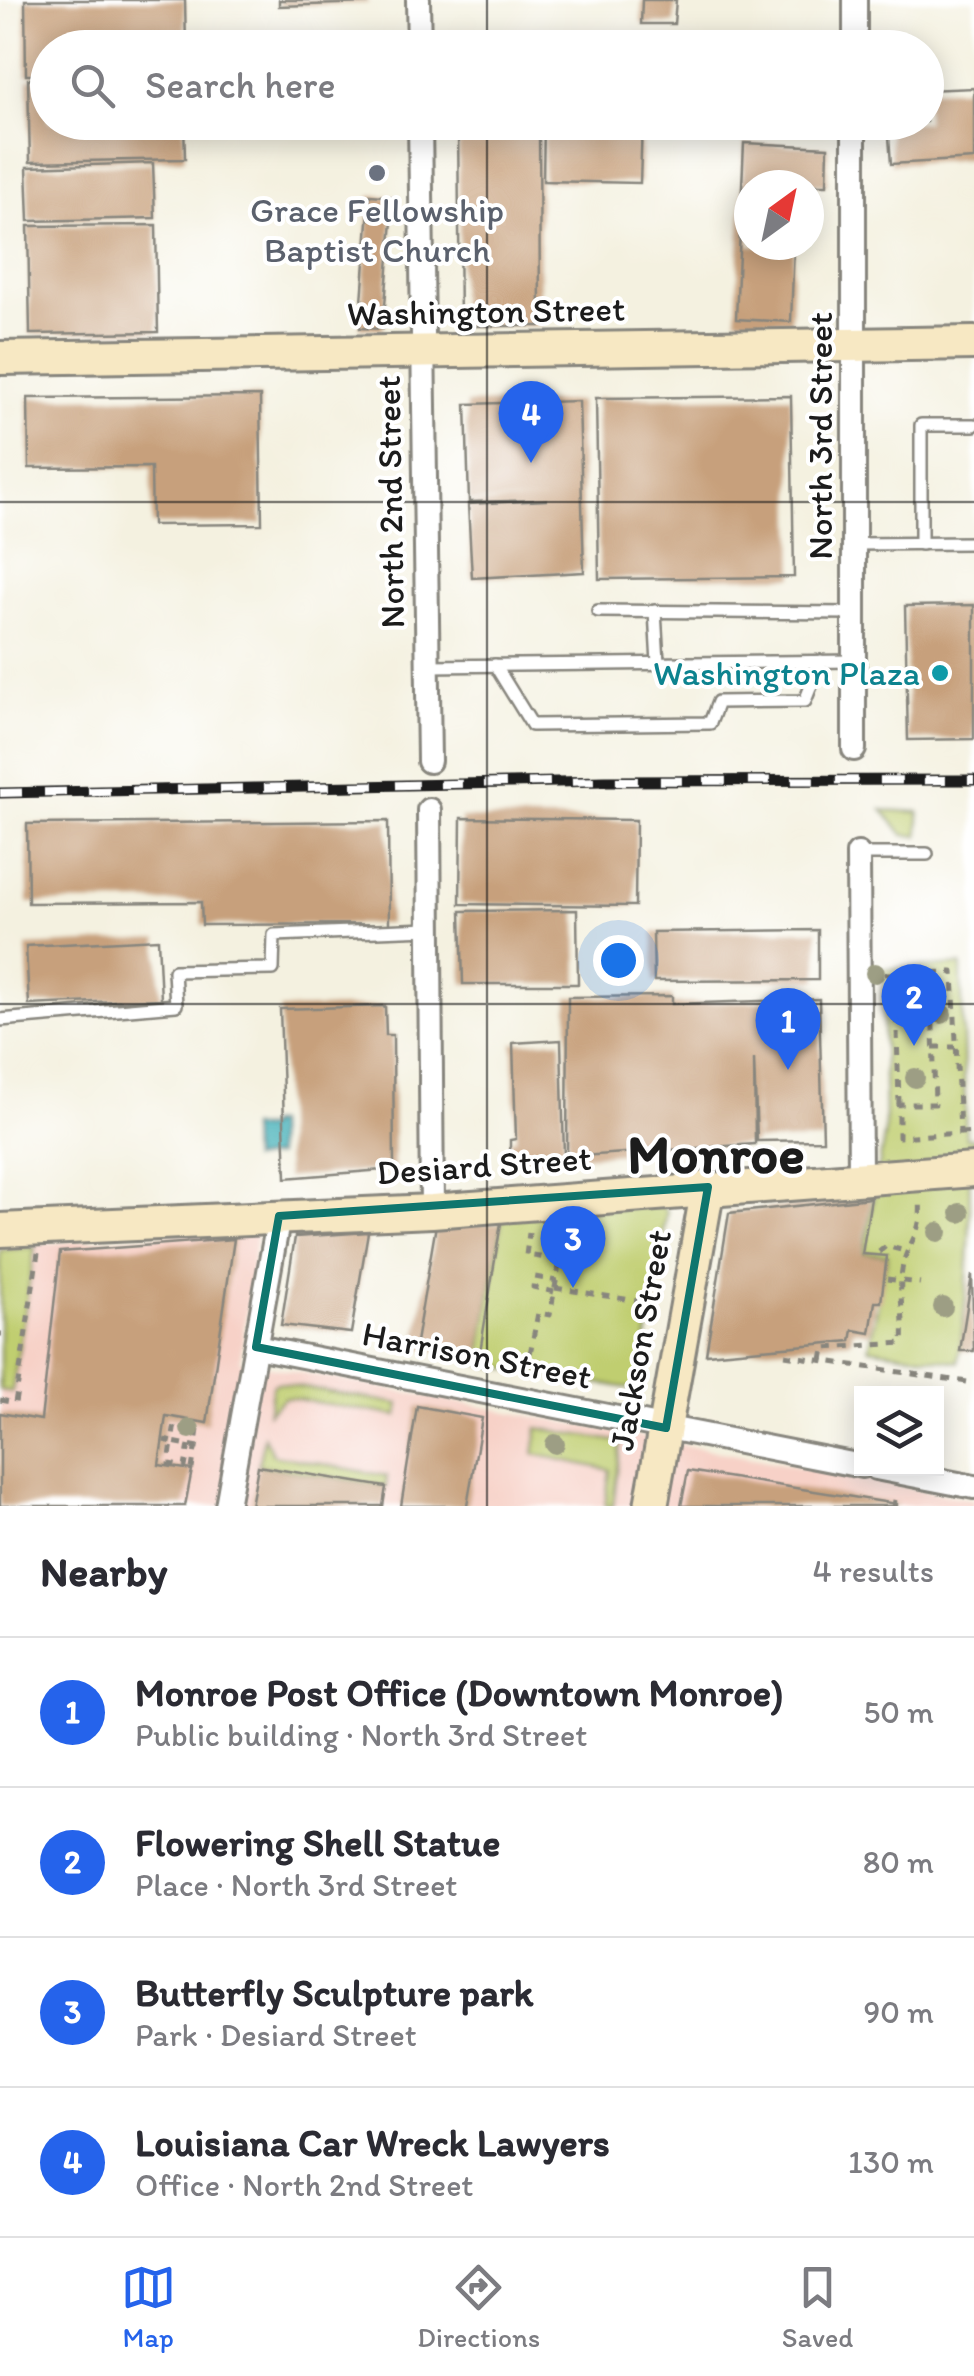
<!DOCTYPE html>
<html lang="en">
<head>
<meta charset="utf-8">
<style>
  :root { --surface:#fff; --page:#f2f2f3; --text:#2b2b33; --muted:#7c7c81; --line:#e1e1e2; --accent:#2563eb }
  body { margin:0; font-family:Itim,sans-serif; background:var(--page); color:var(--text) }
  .controls { position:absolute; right:30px; bottom:30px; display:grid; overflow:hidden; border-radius:0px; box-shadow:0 5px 25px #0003 }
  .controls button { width:90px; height:90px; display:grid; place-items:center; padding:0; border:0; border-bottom:2px solid var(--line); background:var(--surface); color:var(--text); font:50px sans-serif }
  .compass { position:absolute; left:734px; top:170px; width:90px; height:90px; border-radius:50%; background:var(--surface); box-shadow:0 5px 25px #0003; rotate:33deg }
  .you { position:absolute; left:618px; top:960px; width:35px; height:35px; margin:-25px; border:8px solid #fff; border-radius:50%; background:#1a73e8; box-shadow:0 0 0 15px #1a73e833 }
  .badge { display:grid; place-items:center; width:65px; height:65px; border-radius:50%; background:var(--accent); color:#fff; font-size:32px; font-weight:700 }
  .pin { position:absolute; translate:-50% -82px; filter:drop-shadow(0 2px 5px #0008) }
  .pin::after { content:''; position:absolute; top:52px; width:35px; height:30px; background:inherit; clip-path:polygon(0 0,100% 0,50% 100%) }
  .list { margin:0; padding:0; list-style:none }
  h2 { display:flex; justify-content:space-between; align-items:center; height:130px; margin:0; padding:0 40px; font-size:42px }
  h2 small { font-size:32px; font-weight:400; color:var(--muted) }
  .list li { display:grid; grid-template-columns:65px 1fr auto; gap:30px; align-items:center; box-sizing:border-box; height:150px; padding:0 40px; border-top:2px solid var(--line) }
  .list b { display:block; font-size:38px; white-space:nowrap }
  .list p { margin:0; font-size:32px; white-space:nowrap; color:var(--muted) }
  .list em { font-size:32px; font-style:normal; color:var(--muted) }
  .icon { flex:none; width:55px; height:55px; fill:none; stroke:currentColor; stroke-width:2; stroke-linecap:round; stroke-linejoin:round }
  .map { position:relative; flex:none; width:974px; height:1506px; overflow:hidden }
  .search { position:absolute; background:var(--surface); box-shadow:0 5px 25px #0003; left:30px; right:30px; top:30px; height:110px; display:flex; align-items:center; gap:25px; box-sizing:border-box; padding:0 35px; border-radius:55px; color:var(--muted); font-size:38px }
  .sheet { height:730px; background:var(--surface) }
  nav { display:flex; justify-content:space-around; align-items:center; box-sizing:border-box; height:140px; border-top:2px solid var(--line); background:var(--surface); font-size:28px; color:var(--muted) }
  nav a { display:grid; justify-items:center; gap:5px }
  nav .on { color:var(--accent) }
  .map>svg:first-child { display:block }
  .built { fill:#f7d1c7 }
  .green { fill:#c0ce70; stroke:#6e7546; stroke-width:2.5 }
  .water { fill:#3cadb6; stroke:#2c6469; stroke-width:2.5 }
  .building { fill:#c7a07b }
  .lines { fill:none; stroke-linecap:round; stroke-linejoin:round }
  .lane-casing { stroke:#88867e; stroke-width:16 }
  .street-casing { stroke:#88867e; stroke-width:28 }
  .secondary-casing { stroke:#88867e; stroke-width:38 }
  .path { stroke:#88867e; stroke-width:5; stroke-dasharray:8 8; stroke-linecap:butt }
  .lane { stroke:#fff; stroke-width:11 }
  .street { stroke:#fff; stroke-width:22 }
  .secondary { stroke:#f7e8c3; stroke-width:32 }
  .rail-casing { stroke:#1c1c1c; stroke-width:11 }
  .rail { stroke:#fff; stroke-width:8; stroke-dasharray:22; stroke-linecap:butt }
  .tree { fill:#9d9e84 }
  .marked { fill:none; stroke:#0f766e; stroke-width:8; stroke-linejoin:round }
  .grid { fill:none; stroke:#1c1c1c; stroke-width:2.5; stroke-opacity:0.55 }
  .worship-dot { fill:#6b7280; stroke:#fff; stroke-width:4 }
  .culture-dot { fill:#0f9aa8; stroke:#fff; stroke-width:4 }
  .labels { text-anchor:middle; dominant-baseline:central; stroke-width:8; stroke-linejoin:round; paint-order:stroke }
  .worship-label { font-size:35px; fill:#5b616d; stroke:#fff }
  .street-label { font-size:35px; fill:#1c1c1c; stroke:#fff }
  .culture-label { font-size:35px; fill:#0d838f; stroke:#fff; text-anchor:end }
  .town-label { font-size:55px; font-weight:bold; fill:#1c1c1c; stroke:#fff }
</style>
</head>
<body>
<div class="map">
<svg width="974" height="1506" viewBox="0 0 974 1506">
  <rect width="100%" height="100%" fill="#fff"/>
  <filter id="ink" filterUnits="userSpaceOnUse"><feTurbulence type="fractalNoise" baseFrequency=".01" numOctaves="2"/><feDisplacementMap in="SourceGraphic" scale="20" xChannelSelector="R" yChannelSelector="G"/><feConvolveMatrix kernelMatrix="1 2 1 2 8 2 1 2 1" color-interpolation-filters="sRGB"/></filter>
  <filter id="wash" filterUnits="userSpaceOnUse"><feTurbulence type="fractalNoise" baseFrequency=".0048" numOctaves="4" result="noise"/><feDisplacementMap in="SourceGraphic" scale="40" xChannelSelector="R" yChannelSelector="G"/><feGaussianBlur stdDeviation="2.25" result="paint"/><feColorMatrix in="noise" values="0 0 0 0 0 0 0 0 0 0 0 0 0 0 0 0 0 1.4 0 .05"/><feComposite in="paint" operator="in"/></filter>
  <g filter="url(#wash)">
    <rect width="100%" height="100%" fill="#f4f1e0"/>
    <polygon class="built" points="257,1229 240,1361 974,1500 974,1506 0,1506 0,1247"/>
    <g class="green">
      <polygon points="882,810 919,812 919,836 904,835"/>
      <path d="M961 965 966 1138H974V1145L967 1146C974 1208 967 1299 958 1362L869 1348 888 1255 864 1253 885 1131 882 969Z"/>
      <polygon points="662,1206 667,1211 640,1385 634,1389 479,1364 503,1213"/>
      <polygon points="35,1247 12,1392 0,1390 0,1250"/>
      <polygon points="278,1383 400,1404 398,1416 285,1397 268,1413 273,1384"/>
      <polygon points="538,1428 621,1442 613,1506 605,1506 610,1470 534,1454"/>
      <polygon points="264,1437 273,1455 387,1476 386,1486 258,1465"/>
    </g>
    <polygon class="water" points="268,1124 275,1124 276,1156 251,1160 250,1128 267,1128"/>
    <g id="blocks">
      <g class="building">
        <polygon points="25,0 185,0 186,48 48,48 48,75 26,75"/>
        <polygon points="279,0 368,0 368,3 279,6"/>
        <polygon points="642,0 676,0 674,24 641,24"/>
        <polygon points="28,79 48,79 48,122 184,122 185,159 30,162"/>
        <polygon points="974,88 974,159 891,164 888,122 926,122 926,90"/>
        <polygon points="230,122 302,122 302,128 230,127"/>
        <polygon points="458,122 539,122 540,326 460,326"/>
        <polygon points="544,122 642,123 640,183 543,181"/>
        <polygon points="671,122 715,122 715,129 672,131"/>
        <polygon points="744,143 828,147 827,185 749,185 749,245 794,245 791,322 736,319"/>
        <polygon points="153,163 155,218 29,221 27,167"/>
        <polygon points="370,195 394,197 383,329 360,328"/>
        <polygon points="156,225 158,332 30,334 28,226"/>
        <polygon points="260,396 262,524 152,525 151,467 29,468 28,398"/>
        <polygon points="791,396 794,577 599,579 596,398"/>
        <polygon points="579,401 584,572 472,578 468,504 547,500 469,502 466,404"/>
        <polygon points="974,605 974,739 908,740 905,606"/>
        <polygon points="461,818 636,820 635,906 460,904"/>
        <polygon points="388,821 389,924 202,925 201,902 28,903 27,824"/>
        <polygon points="577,910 578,984 463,984 461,911"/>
        <polygon points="818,930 818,980 654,981 653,932"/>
        <polygon points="158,939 161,999 29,1005 26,946"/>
        <polygon points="672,996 672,1004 819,999 823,1140 757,1141 754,1059 755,1144 567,1157 568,997"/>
        <polygon points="385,1006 386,1035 393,1035 394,1169 286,1178 280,1009"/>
        <polygon points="561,1040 564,1157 510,1161 510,1140 516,1139 513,1043"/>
        <polygon points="871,1198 862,1254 887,1256 881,1302 875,1302 870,1333 853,1330 851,1341 706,1354 729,1213"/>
        <polygon points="501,1223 479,1358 415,1348 436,1225"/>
        <polygon points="368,1232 351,1333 281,1325 295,1237"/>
        <polygon points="234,1239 207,1423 166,1416 159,1465 192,1470 185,1506 0,1506 0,1413 41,1420 60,1252"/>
        <polygon points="972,1275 974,1351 960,1351"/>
        <polygon points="417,1406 482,1418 467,1506 401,1506"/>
        <polygon points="258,1466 386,1487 383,1506 251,1506"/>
        <polygon points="688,1471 897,1504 897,1506 681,1506"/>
      </g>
    </g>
  </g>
  <g filter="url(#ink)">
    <use href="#blocks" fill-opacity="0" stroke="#88867e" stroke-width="2.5"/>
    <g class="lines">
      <defs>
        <g id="lane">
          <polyline points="855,544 974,543"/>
          <polyline points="921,544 921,425 974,425"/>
          <polyline points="598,611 854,613"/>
          <polyline points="655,611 658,663"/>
          <polyline points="495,665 532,725 710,723 718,702 805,701 821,661"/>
          <polyline points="428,666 854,661"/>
          <polyline points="858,854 927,854"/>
          <polyline points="0,1020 176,1005 174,971 273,969 274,935 429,929"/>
        </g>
        <g id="street">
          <polyline points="418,0 419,48"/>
          <polyline points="855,48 855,0"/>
          <polyline points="420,122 429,761"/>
          <polyline points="854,749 854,122"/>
          <polyline points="429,810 432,1211"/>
          <polyline points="858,854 860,1178"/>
          <polyline points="256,1347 862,1466"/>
          <polyline points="876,1468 974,1487"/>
          <polyline points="227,1506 279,1216"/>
        </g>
        <g id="secondary">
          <polyline points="0,358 974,343"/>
          <polyline points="0,1230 432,1211 974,1170"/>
          <polyline points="651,1506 708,1187"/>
        </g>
      </defs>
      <use href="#lane" class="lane-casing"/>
      <use href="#street" class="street-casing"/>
      <use href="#secondary" class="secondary-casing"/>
      <g class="path">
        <polyline points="885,974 953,972 960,1133 899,1137 899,1104 935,1104 932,993 912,993 911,973"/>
        <polyline points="933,1047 955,1047"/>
        <polyline points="899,1104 896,993 911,993"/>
        <polyline points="960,1133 974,1132"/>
        <polyline points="879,1252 886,1246 909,1252"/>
        <polyline points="887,1279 920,1283"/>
        <polyline points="555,1288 651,1303"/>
        <polyline points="554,1292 533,1287 535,1277 557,1281"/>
        <polyline points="0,1334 2,1334"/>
        <polyline points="785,1355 974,1383"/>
        <path d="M822 1360 824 1348 903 1343C905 1317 898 1295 902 1270 906 1241 923 1238 920 1200"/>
        <polyline points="527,1369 538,1313 550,1315 560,1260 526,1255 529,1233"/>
        <polyline points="0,1400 15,1403 38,1253"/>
        <polyline points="164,1440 172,1442 176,1418"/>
        <polyline points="189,1445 185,1467 169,1464 172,1442 204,1448"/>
        <polyline points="192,1469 199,1423"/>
        <polyline points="894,1506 895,1500"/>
      </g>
      <use href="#lane" class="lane"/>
      <use href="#street" class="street"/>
      <use href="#secondary" class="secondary"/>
      <defs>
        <polyline id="rail" points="0,793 605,781 974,780"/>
      </defs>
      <use href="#rail" class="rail-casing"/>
      <use href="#rail" class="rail"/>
    </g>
    <g class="tree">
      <circle cx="875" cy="973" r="10"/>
      <circle cx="916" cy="1014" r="10"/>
      <circle cx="942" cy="1014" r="10"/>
      <circle cx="915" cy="1078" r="10"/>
      <circle cx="960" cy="1213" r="10"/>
      <circle cx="938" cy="1232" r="10"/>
      <circle cx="943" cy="1307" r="10"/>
      <circle cx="190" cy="1429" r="10"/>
      <circle cx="555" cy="1444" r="10"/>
    </g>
  </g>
  <path class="marked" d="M708 1187 666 1428 256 1347 279 1216Z"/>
  <path class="grid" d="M487 0V48M487 122V1506M0 502H974M0 1004H974"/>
  <circle class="worship-dot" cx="377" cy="173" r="10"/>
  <circle class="culture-dot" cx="940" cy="673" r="10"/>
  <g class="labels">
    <g class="worship-label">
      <text x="377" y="210">Grace Fellowship<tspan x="377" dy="40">Baptist Church</tspan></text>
    </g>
    <g class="street-label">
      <text transform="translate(486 311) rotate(-1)">Washington Street</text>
      <text transform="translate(820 436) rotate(-90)">North 3rd Street</text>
      <text transform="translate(390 502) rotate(-91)">North 2nd Street</text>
      <text transform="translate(484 1165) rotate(-4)">Desiard Street</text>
      <text transform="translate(640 1340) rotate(-80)">Jackson Street</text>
      <text transform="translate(477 1355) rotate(11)">Harrison Street</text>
    </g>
    <g class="culture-label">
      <text x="920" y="673">Washington Plaza</text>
    </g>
    <g class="town-label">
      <text x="716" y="1154">Monroe</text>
    </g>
  </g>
</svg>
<div class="controls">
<button><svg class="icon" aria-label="layers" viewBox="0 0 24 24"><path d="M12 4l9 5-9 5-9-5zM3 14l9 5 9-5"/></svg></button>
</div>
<svg class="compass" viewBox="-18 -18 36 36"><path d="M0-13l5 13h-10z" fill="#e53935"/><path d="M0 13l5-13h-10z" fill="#7c7c81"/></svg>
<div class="you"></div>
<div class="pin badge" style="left:788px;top:1070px">1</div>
<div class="pin badge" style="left:914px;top:1046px">2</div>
<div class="pin badge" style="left:573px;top:1288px">3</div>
<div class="pin badge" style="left:531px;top:463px">4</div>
<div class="search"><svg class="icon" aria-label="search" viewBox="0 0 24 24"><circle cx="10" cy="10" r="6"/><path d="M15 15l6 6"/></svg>Search here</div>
</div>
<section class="sheet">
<h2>Nearby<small>4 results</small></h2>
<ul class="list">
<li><span class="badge">1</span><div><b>Monroe Post Office (Downtown Monroe)</b><p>Public building · North 3rd Street</p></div><em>50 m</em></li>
<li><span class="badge">2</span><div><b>Flowering Shell Statue</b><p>Place · North 3rd Street</p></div><em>80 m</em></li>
<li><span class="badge">3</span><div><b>Butterfly Sculpture park</b><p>Park · Desiard Street</p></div><em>90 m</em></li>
<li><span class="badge">4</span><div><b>Louisiana Car Wreck Lawyers</b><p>Office · North 2nd Street</p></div><em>130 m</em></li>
</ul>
</section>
<nav>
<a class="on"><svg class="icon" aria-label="map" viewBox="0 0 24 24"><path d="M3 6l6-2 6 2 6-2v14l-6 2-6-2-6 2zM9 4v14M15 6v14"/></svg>Map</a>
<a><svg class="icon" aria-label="directions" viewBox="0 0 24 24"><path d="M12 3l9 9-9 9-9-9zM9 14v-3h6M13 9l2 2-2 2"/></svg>Directions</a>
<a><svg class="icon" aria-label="saved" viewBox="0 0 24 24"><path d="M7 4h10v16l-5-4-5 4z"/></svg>Saved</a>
</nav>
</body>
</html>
